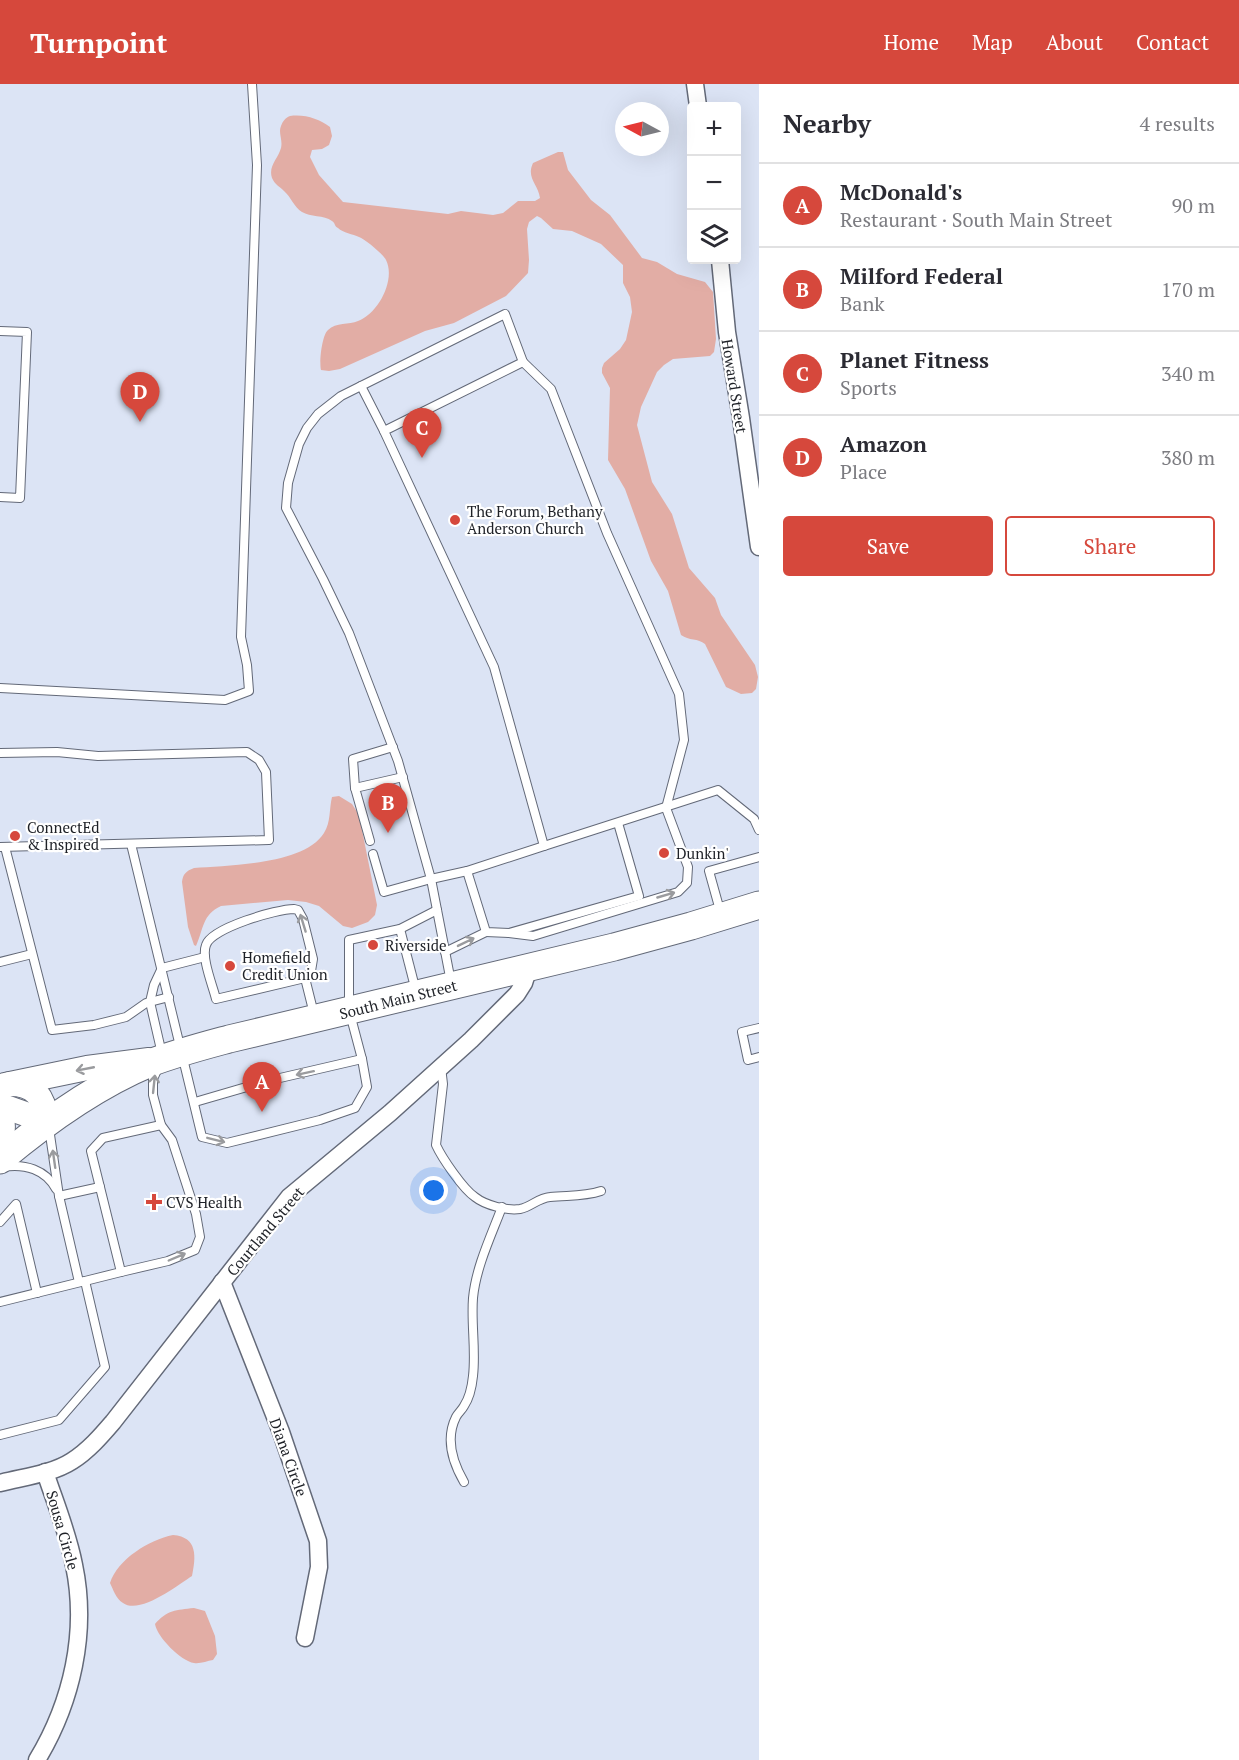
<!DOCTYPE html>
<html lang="en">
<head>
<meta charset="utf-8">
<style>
  :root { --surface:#fff; --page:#f7f7f7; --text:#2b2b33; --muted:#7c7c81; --line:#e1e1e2; --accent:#d6483c }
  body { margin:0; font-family:"PT Serif",serif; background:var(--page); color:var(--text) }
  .controls { position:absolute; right:18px; top:18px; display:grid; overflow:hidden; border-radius:6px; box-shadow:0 6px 24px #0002 }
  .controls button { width:54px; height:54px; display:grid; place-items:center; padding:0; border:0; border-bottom:2px solid var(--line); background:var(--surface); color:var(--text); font:30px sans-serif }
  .compass { position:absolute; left:615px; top:18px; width:54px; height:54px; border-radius:50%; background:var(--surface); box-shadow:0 6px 24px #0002; rotate:277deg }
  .you { position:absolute; left:434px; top:1107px; width:21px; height:21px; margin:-15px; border:4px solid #fff; border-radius:50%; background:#1a73e8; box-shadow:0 0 0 9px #1a73e833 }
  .badge { display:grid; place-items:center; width:39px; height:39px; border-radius:50%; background:var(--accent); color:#fff; font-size:20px; font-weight:700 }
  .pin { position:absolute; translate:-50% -50px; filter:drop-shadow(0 2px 3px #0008) }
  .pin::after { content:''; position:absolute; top:32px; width:21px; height:18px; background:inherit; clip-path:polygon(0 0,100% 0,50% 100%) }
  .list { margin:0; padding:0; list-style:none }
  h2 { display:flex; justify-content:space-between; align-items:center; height:78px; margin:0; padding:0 24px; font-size:26px }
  h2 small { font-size:20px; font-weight:400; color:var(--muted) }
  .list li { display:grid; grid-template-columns:39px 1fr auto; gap:18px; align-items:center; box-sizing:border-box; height:84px; padding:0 24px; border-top:2px solid var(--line) }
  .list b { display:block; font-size:22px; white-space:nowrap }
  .list p { margin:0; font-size:20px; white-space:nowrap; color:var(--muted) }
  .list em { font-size:20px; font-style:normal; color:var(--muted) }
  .actions { display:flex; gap:12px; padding:18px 24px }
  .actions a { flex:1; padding:14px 0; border:2px solid var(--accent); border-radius:6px; text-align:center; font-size:21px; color:var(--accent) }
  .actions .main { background:var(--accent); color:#fff }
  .icon { flex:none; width:33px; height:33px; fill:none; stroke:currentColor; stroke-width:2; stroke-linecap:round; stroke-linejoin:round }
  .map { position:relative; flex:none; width:759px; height:1676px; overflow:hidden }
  header { display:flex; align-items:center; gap:36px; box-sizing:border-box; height:84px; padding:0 30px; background:var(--accent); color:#fff }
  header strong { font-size:28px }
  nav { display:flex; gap:33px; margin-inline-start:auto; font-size:21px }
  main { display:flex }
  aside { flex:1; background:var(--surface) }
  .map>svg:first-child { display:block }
  .green { fill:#e2ada5 }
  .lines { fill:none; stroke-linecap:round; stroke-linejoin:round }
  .service-casing { stroke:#636978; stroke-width:10 }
  .minor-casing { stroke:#636978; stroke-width:19 }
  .secondary-casing { stroke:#636978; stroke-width:26 }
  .primary-casing { stroke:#636978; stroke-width:29 }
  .service { stroke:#fff; stroke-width:8 }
  .minor { stroke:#fff; stroke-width:16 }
  .secondary { stroke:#fff; stroke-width:24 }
  .primary { stroke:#fff; stroke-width:27 }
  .oneway { stroke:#9a9b9e }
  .poi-dot { fill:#d6483c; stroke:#fff; stroke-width:2 }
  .labels { text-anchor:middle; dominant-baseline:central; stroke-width:4.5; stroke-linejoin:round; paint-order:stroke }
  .street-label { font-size:15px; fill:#1e2127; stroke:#fff }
  .poi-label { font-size:15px; fill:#1e2127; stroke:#fff; text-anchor:start }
</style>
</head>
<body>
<header>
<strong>Turnpoint</strong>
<nav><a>Home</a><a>Map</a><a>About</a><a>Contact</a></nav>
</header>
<main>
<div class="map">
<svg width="759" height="1676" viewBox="0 0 759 1676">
  <rect width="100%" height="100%" fill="#dce4f5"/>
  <g class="green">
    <path d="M290 32C305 30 319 35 330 43L332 52 329 61 322 65 312 66 310 73 319 91 343 118 448 130 461 127 493 131 503 129 518 117H535L540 114C538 100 526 94 533 79L558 68H563L568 86 591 116 610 131 642 174 657 178 677 190 705 198 713 208 716 255 714 268 710 272 673 275 664 281 657 288 641 323 637 341 652 398 672 430 689 484 715 514 721 531 755 581 758 593 756 605 752 609 741 610 726 603 705 560C698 554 689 557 681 551L668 507 651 477 625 405 608 376 610 304 602 289V284L604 279 620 265 626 256 632 228 630 213 623 199V181L601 160 572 147 553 145 541 134 537 132 529 138 527 145 529 176 528 189 506 212 454 239 425 247 340 285 329 287 321 286C319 278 322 251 328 246 336 238 349 241 358 237 378 230 396 196 386 176 384 171 365 155 359 153 353 150 343 149 338 144 334 142 336 140 332 137 324 131 310 133 302 128 294 123 291 113 284 107 279 102 275 101 272 94 268 82 278 75 281 64 283 56 278 49 281 42 283 37 285 34 290 32Z"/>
    <path d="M339 712 352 720 359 731 377 821 375 831 368 838 352 844 343 842 319 822 306 818 288 816 221 822C202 831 204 844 196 862L194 861 188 843 182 798C183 790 186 787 194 784 228 781 304 781 324 749 331 738 329 725 332 713Z"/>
    <path d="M173 1451C198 1453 196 1473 192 1492 178 1501 140 1531 123 1519 116 1515 113 1505 110 1499 118 1475 149 1456 173 1451Z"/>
    <path d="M194 1524 205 1527 215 1552 217 1570 213 1576C207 1577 200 1580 194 1579 181 1577 157 1553 155 1540 167 1526 176 1526 194 1524Z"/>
  </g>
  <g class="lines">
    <defs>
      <g id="service">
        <polyline points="0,247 27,248 20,414 0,413"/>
        <polyline points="361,302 384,347"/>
        <polyline points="0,604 225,616 249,607 247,581 241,553 257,81 252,0"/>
        <polyline points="0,669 57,668 98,672 247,668 259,676 266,688 269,756 0,763"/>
        <polyline points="355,704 353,675 393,663"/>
        <polyline points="370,757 355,704 403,693"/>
        <polyline points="131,760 202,1053 227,1059 320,1036 355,1024 367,1003 362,975 349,926 349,856 400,845 437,826"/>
        <polyline points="5,763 52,946 94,941 126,933 146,919 169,913"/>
        <polyline points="373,770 384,808 431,795 467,787 544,762"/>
        <polyline points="467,787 486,848 509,849 639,812 618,739"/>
        <polyline points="721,830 709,787 759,773"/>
        <polyline points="400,845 416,907"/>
        <polyline points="509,849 533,852 678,808 687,799 688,783 666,724 684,656 679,610 607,449 551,305 523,278"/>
        <polyline points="445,868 486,848"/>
        <polyline points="0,878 32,870"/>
        <path d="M305 894 311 887 313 875 303 835 298 826 294 825C277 825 211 844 206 861 201 874 213 902 216 915L305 894 314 930"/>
        <polyline points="451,898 431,795 398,677 349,549 323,495 286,424 288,399 299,360 307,344 318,330 341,312 505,230 523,278 384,347 494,583 544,762 718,706 754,735 759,746"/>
        <polyline points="759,944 742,948 748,976 759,973"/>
        <polyline points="162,970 150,918 154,901 162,884 205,873"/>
        <path d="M441 983 443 1000 436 1061C442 1074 463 1105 475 1113 485 1121 507 1127 520 1125 531 1123 538 1114 550 1113 567 1111 583 1113 601 1107"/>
        <polyline points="195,1018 267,997 362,975"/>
        <polyline points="49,1044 59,1112 79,1198"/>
        <path d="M3 1083C25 1079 46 1086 56 1105"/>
        <polyline points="59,1112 100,1103"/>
        <polyline points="0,1138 16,1120 37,1209"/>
        <polyline points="121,1188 168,1177 195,1166 200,1153 196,1130 172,1056 161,1041 153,1011 153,995 159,982"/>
        <polyline points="85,1197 121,1188 91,1067 103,1054 161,1041"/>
        <polyline points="0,1218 85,1197 105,1283 59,1336 0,1351"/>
        <path d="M464 1398C453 1379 445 1355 456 1333 458 1329 462 1326 464 1322 470 1313 472 1302 473 1292 476 1266 471 1240 473 1214 476 1183 491 1152 502 1123"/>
      </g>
      <g id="minor">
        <polyline points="695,0 698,22"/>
        <polyline points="720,176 727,248 741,334 759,463"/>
        <polyline points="222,1198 281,1348 318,1457 319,1483 305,1554"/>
        <path d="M0 1399C23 1393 52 1390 72 1377 88 1367 101 1352 113 1338L289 1113 390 1029 471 956 517 910 524 899 529 883"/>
        <path d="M37 1676C72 1618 88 1548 74 1481 68 1449 55 1418 45 1388"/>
      </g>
      <g id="secondary">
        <path d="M10 1000C37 1000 43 1014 48 1038"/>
        <polyline points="5,1001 87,984 149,976"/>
        <polyline points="0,1021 48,1038"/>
        <path d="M0 1028C5 1039 3 1051 0 1062"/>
      </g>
      <path id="primary" d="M0 1076C45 1038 95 1002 150 979 176 969 203 962 229 955L614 863 691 842 759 821"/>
    </defs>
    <use href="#service" class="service-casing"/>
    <use href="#minor" class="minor-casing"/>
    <use href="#secondary" class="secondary-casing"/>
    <use href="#primary" class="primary-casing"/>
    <use href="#service" class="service"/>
    <use href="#minor" class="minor"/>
    <use href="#secondary" class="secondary"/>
    <use href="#primary" class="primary"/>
  </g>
  <defs><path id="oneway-shaft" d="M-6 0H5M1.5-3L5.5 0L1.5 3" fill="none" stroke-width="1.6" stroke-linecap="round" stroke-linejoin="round" transform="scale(1.5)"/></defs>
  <g class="oneway">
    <use href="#oneway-shaft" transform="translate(666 811) rotate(-16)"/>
    <use href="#oneway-shaft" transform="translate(303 839) rotate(-107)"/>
    <use href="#oneway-shaft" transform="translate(466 858) rotate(-26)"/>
    <use href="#oneway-shaft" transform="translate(85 985) rotate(169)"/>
    <use href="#oneway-shaft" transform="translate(305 989) rotate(168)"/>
    <use href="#oneway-shaft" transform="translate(154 1000) rotate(-84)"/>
    <use href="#oneway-shaft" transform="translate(216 1056) rotate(14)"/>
    <use href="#oneway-shaft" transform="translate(54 1075) rotate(-98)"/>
    <use href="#oneway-shaft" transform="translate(177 1173) rotate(-23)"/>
  </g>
  <g class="poi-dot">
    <circle cx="455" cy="436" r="6"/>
    <circle cx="15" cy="752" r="6"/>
    <circle cx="664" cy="769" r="6"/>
    <circle cx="373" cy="861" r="6"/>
    <circle cx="230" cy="882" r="6"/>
    <path d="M151 1109h6v6h6v6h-6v6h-6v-6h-6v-6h6z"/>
  </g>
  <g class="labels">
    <g class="street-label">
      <text transform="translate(735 302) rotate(81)">Howard Street</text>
      <text transform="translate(398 915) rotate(-14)">South Main Street</text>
      <text transform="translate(265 1147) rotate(-50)">Courtland Street</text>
      <text transform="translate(289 1373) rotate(70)">Diana Circle</text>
      <text transform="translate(63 1446) rotate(74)">Sousa Circle</text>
    </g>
    <g class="poi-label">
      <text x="467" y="427">The Forum, Bethany<tspan x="467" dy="17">Anderson Church</tspan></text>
      <text x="27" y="743">ConnectEd<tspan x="27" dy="17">&amp; Inspired</tspan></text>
      <text x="676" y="769">Dunkin'</text>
      <text x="385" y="861">Riverside</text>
      <text x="242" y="873">Homefield<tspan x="242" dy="17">Credit Union</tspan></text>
      <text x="166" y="1118">CVS Health</text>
    </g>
  </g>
</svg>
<div class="controls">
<button>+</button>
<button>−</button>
<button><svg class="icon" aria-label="layers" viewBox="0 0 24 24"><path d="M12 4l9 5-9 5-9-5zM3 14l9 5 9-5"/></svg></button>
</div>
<svg class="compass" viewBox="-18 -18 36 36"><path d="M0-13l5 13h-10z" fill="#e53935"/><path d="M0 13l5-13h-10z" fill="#7c7c81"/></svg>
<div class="you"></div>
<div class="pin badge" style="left:262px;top:1028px">A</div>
<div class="pin badge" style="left:388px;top:749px">B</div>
<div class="pin badge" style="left:422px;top:374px">C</div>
<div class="pin badge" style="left:140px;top:338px">D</div>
</div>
<aside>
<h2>Nearby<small>4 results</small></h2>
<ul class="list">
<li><span class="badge">A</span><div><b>McDonald's</b><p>Restaurant · South Main Street</p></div><em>90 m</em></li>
<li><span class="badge">B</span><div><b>Milford Federal</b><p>Bank</p></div><em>170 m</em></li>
<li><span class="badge">C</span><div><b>Planet Fitness</b><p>Sports</p></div><em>340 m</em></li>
<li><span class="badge">D</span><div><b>Amazon</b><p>Place</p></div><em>380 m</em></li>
</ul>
<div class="actions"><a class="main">Save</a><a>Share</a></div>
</aside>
</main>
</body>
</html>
